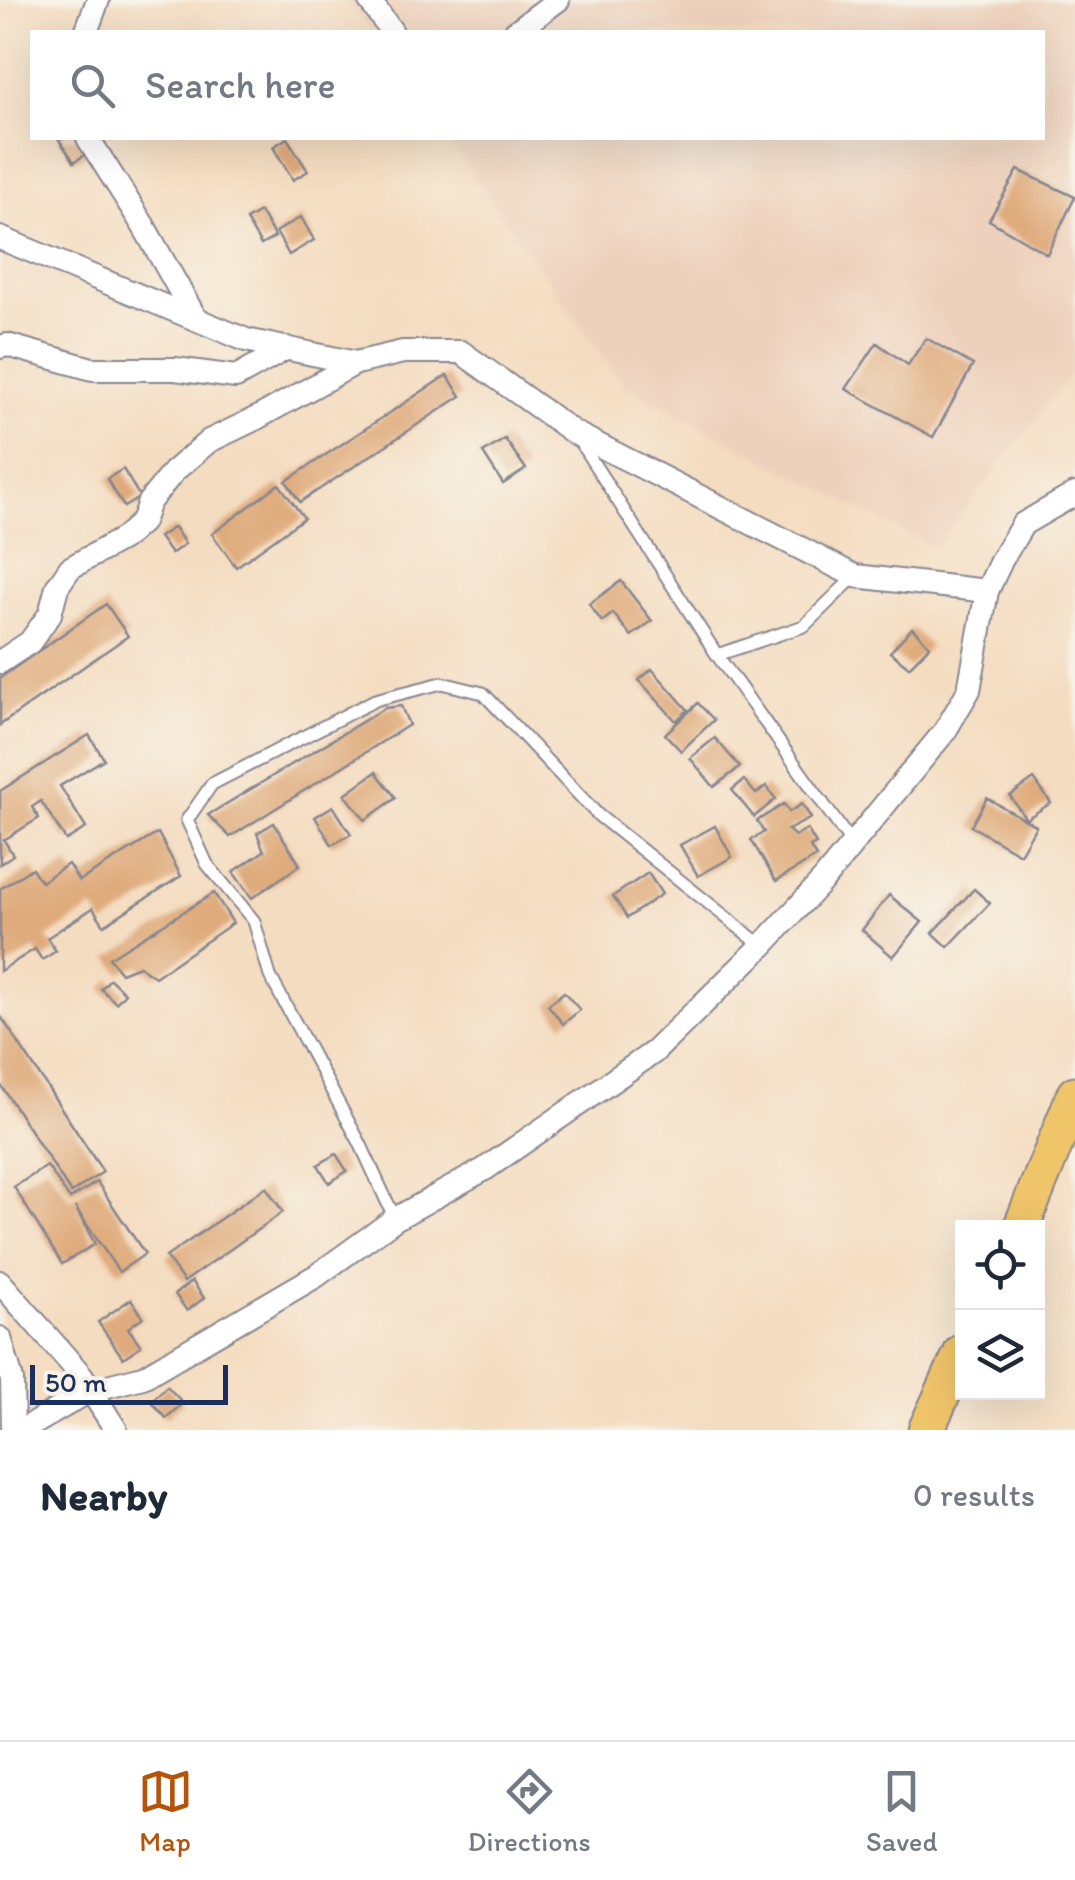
<!DOCTYPE html>
<html lang="en">
<head>
<meta charset="utf-8">
<style>
  :root { --surface:#fff; --page:#f6f6f7; --text:#1f2937; --muted:#747a83; --line:#e0e1e3; --accent:#b45309 }
  body { margin:0; font-family:Itim,sans-serif; background:var(--page); color:var(--text) }
  .controls { position:absolute; right:30px; bottom:30px; display:grid; overflow:hidden; border-radius:0px; box-shadow:0 10px 40px #0002 }
  .controls button { width:90px; height:90px; display:grid; place-items:center; padding:0; border:0; border-bottom:2px solid var(--line); background:var(--surface); color:var(--text); font:50px sans-serif }
  .scale { position:absolute; left:30px; bottom:25px; width:198px; box-sizing:border-box; padding-left:10px; border:5px solid #1b2f5e; border-top:0; font-size:28px; line-height:35px; white-space:nowrap; color:#1b2f5e; -webkit-text-stroke:8px #f7f3e8; paint-order:stroke }
  .list { margin:0; padding:0; list-style:none }
  h2 { display:flex; justify-content:space-between; align-items:center; height:130px; margin:0; padding:0 40px; font-size:42px }
  h2 small { font-size:32px; font-weight:400; color:var(--muted) }
  .icon { flex:none; width:55px; height:55px; fill:none; stroke:currentColor; stroke-width:2; stroke-linecap:round; stroke-linejoin:round }
  .map { position:relative; flex:none; width:1075px; height:1430px; overflow:hidden }
  .search { position:absolute; background:var(--surface); box-shadow:0 10px 40px #0002; left:30px; right:30px; top:30px; height:110px; display:flex; align-items:center; gap:25px; box-sizing:border-box; padding:0 35px; border-radius:0px; color:var(--muted); font-size:38px }
  .sheet { height:310px; background:var(--surface) }
  nav { display:flex; justify-content:space-around; align-items:center; box-sizing:border-box; height:140px; border-top:2px solid var(--line); background:var(--surface); font-size:28px; color:var(--muted) }
  nav a { display:grid; justify-items:center; gap:5px }
  nav .on { color:var(--accent) }
  .map>svg:first-child { display:block }
  .built { fill:#eed1bc }
  .building { fill:#dfab7b }
  .lines { fill:none; stroke-linecap:round; stroke-linejoin:round }
  .lane-casing { stroke:#88868f; stroke-width:15 }
  .street-casing { stroke:#88868f; stroke-width:26 }
  .primary-casing { stroke:#88868f; stroke-width:39 }
  .lane { stroke:#fff; stroke-width:11 }
  .street { stroke:#fff; stroke-width:22 }
  .primary { stroke:#f0c469; stroke-width:35 }
</style>
</head>
<body>
<div class="map">
<svg width="1075" height="1430" viewBox="0 0 1075 1430">
  <rect width="100%" height="100%" fill="#f7f3e8"/>
  <filter id="ink" filterUnits="userSpaceOnUse"><feTurbulence type="fractalNoise" baseFrequency=".01" numOctaves="2"/><feDisplacementMap in="SourceGraphic" scale="20" xChannelSelector="R" yChannelSelector="G"/><feConvolveMatrix kernelMatrix="1 2 1 2 8 2 1 2 1" color-interpolation-filters="sRGB"/></filter>
  <filter id="wash" filterUnits="userSpaceOnUse"><feTurbulence type="fractalNoise" baseFrequency=".0048" numOctaves="4" result="noise"/><feDisplacementMap in="SourceGraphic" scale="40" xChannelSelector="R" yChannelSelector="G"/><feGaussianBlur stdDeviation="2.25" result="paint"/><feColorMatrix in="noise" values="0 0 0 0 0 0 0 0 0 0 0 0 0 0 0 0 0 1.4 0 .05"/><feComposite in="paint" operator="in"/></filter>
  <g filter="url(#wash)">
    <rect width="100%" height="100%" fill="#f4dcc0"/>
    <polygon class="built" points="348,0 1075,0 1075,368 935,548 624,386 446,138 1042,138 1042,32 371,32"/>
    <g id="blocks">
      <g class="building">
        <polygon points="58,138 82,138 91,151 74,162"/>
        <polygon points="287,138 308,171 293,180 273,147"/>
        <polygon points="1018,170 1075,197 1047,254 989,220"/>
        <polygon points="260,212 275,237 261,245 246,220"/>
        <polygon points="301,217 314,240 289,255 276,232"/>
        <polygon points="926,338 973,365 933,437 846,389 877,343 908,365"/>
        <polygon points="447,375 461,396 300,502 286,481"/>
        <polygon points="505,439 526,469 503,484 483,453"/>
        <polygon points="123,469 140,497 124,507 107,479"/>
        <polygon points="279,484 304,518 236,567 212,534"/>
        <polygon points="174,527 185,544 171,554 159,537"/>
        <polygon points="621,581 652,621 631,636 613,613 602,622 589,604"/>
        <polygon points="106,604 128,636 0,725 0,678"/>
        <polygon points="912,628 930,646 909,667 890,652"/>
        <polygon points="652,669 688,710 676,721 639,680"/>
        <polygon points="698,703 714,720 681,751 665,734"/>
        <polygon points="401,706 409,725 230,837 208,815 385,708"/>
        <polygon points="89,735 104,759 60,786 86,828 66,840 41,801 32,807 39,818 4,840 13,855 0,864 0,791"/>
        <polygon points="715,738 740,767 714,787 690,758"/>
        <polygon points="376,772 396,798 365,820 345,794"/>
        <polygon points="1034,779 1051,803 1026,819 1010,796"/>
        <polygon points="744,780 756,794 766,786 776,799 754,817 732,790"/>
        <polygon points="987,798 1036,826 1020,854 971,826"/>
        <polygon points="784,804 789,812 802,804 811,818 788,830 795,836 807,829 816,844 810,847 816,857 776,881 751,840 764,832 757,821"/>
        <polygon points="333,806 351,834 332,845 315,817"/>
        <polygon points="274,823 300,865 252,898 233,872 264,851 257,833"/>
        <polygon points="715,826 732,857 698,876 680,845"/>
        <polygon points="158,833 181,876 104,925 93,908 47,938 56,951 42,960 35,949 0,971 0,889 32,868 41,882 68,864 79,881"/>
        <polygon points="648,873 662,894 627,918 613,896"/>
        <polygon points="974,889 990,903 948,947 933,933"/>
        <polygon points="214,893 233,923 155,977 139,966 121,973 109,958"/>
        <polygon points="889,895 922,922 893,957 862,930"/>
        <polygon points="110,979 125,993 116,1003 101,989"/>
        <polygon points="564,992 580,1010 563,1024 548,1005"/>
        <polygon points="0,1015 103,1172 71,1193 0,1084"/>
        <polygon points="336,1154 347,1171 329,1183 318,1165"/>
        <polygon points="47,1166 70,1199 97,1182 145,1254 119,1272 75,1207 95,1244 62,1264 14,1187"/>
        <polygon points="266,1187 283,1212 184,1282 166,1257"/>
        <polygon points="192,1281 204,1298 187,1311 175,1294"/>
        <polygon points="131,1299 143,1317 128,1328 141,1346 123,1358 98,1322"/>
        <polygon points="167,1386 183,1403 166,1418 151,1401"/>
      </g>
    </g>
  </g>
  <g filter="url(#ink)">
    <use href="#blocks" fill-opacity="0" stroke="#88868f" stroke-width="2.5"/>
    <g class="lines">
      <defs>
        <g id="lane">
          <polyline points="578,439 717,655 852,844"/>
          <polyline points="717,655 804,626 855,576"/>
          <polyline points="395,1219 360,1143 270,976 254,921 207,864 187,820 212,784 375,700 442,683 483,693 598,815 762,946"/>
        </g>
        <g id="street">
          <polyline points="369,0 392,32"/>
          <polyline points="86,32 98,0"/>
          <polyline points="515,32 558,0"/>
          <polyline points="88,138 143,225 196,319"/>
          <polyline points="0,238 246,340 356,363"/>
          <polyline points="0,347 7,345 92,369 175,369 236,377 287,348"/>
          <polyline points="0,662 30,642 50,614 57,587 70,568 124,538 142,522 149,502 174,471 209,441 257,418 356,363 403,352 461,352 573,432 855,576 987,591"/>
          <polyline points="0,1282 82,1376 116,1430"/>
          <polyline points="0,1338 12,1380 13,1430"/>
          <polyline points="23,1430 91,1390 143,1377 316,1276 395,1219 485,1169 654,1052 762,946 824,879 945,731 969,690 987,591 1002,559 1023,524 1075,494"/>
        </g>
        <g id="primary">
          <polyline points="1021,1228 1075,1094"/>
          <polyline points="926,1430 962,1352"/>
        </g>
      </defs>
      <use href="#lane" class="lane-casing"/>
      <use href="#street" class="street-casing"/>
      <use href="#primary" class="primary-casing"/>
      <use href="#lane" class="lane"/>
      <use href="#street" class="street"/>
      <use href="#primary" class="primary"/>
    </g>
  </g>
</svg>
<div class="controls">
<button><svg class="icon" aria-label="locate" viewBox="0 0 24 24"><circle cx="12" cy="12" r="6"/><path d="M12 2v4M12 18v4M2 12h4M18 12h4"/></svg></button>
<button><svg class="icon" aria-label="layers" viewBox="0 0 24 24"><path d="M12 4l9 5-9 5-9-5zM3 14l9 5 9-5"/></svg></button>
</div>
<div class="scale">50 m</div>
<div class="search"><svg class="icon" aria-label="search" viewBox="0 0 24 24"><circle cx="10" cy="10" r="6"/><path d="M15 15l6 6"/></svg>Search here</div>
</div>
<section class="sheet">
<h2>Nearby<small>0 results</small></h2>
<ul class="list">
</ul>
</section>
<nav>
<a class="on"><svg class="icon" aria-label="map" viewBox="0 0 24 24"><path d="M3 6l6-2 6 2 6-2v14l-6 2-6-2-6 2zM9 4v14M15 6v14"/></svg>Map</a>
<a><svg class="icon" aria-label="directions" viewBox="0 0 24 24"><path d="M12 3l9 9-9 9-9-9zM9 14v-3h6M13 9l2 2-2 2"/></svg>Directions</a>
<a><svg class="icon" aria-label="saved" viewBox="0 0 24 24"><path d="M7 4h10v16l-5-4-5 4z"/></svg>Saved</a>
</nav>
</body>
</html>
